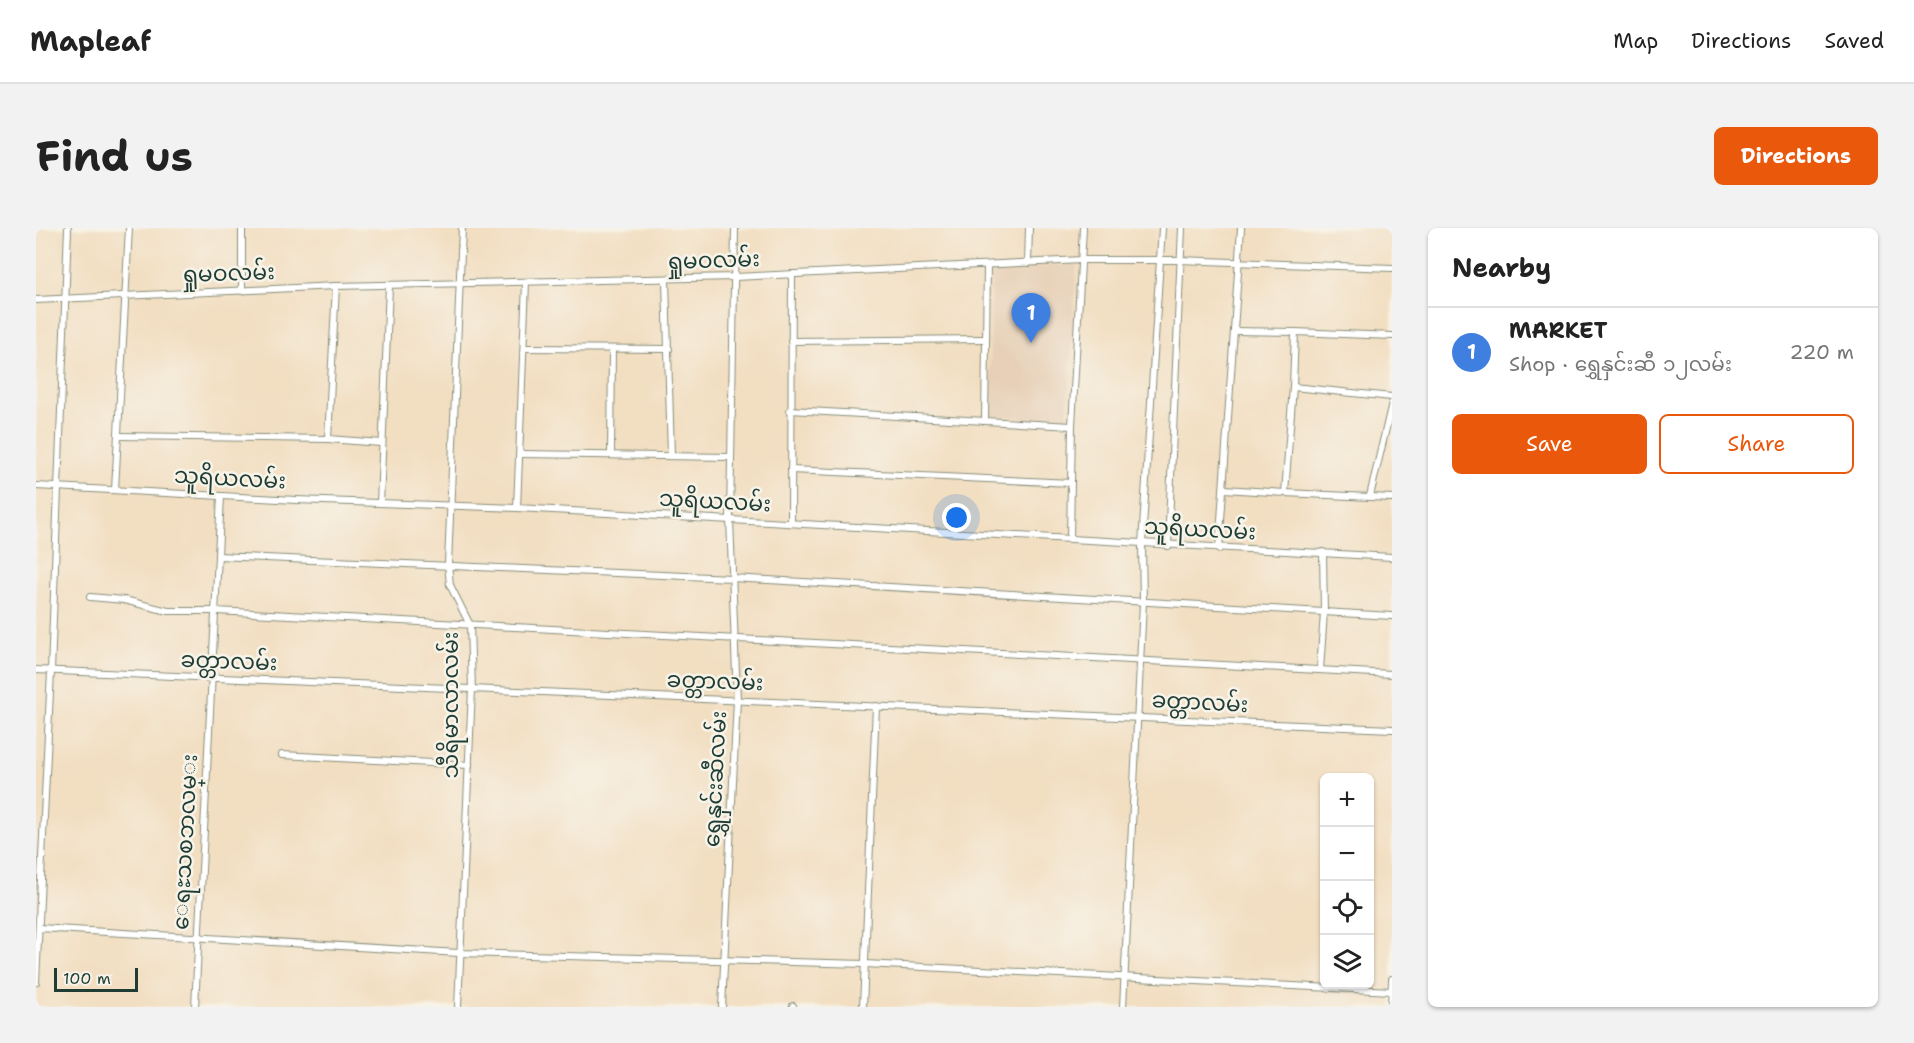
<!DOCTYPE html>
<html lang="en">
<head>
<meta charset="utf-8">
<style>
  :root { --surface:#fff; --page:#f2f2f2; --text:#222; --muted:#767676; --line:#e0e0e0; --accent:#ea580c }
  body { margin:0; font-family:"Shantell Sans","Noto Sans Myanmar",sans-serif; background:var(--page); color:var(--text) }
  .controls { position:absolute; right:18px; bottom:18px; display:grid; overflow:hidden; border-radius:9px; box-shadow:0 2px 4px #0004 }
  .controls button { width:54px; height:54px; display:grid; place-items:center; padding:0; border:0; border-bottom:2px solid var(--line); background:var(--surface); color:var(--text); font:30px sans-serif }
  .scale { position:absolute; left:18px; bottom:15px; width:84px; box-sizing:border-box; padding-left:6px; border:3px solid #1f3d34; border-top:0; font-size:16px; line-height:21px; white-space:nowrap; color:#1f3d34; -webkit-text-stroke:4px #f7f3e8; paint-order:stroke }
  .you { position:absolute; left:921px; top:290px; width:21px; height:21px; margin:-15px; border:4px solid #fff; border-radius:50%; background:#1a73e8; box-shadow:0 0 0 9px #1a73e833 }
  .badge { display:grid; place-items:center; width:39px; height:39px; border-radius:50%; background:var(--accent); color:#fff; font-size:20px; font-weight:700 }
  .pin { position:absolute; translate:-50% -50px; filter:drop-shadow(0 2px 3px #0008) }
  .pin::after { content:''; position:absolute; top:32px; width:21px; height:18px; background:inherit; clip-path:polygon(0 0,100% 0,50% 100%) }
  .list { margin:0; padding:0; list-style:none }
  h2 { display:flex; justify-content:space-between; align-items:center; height:78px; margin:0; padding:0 24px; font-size:26px }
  h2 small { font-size:20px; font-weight:400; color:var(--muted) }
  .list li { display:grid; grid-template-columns:39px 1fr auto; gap:18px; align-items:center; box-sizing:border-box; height:90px; padding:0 24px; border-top:2px solid var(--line) }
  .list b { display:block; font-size:22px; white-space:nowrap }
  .list p { margin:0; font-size:20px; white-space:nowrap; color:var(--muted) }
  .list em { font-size:20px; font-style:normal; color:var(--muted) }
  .actions { display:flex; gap:12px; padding:18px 24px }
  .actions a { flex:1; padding:14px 0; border:2px solid var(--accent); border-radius:9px; text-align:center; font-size:21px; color:var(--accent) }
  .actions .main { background:var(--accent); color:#fff }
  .icon { flex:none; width:33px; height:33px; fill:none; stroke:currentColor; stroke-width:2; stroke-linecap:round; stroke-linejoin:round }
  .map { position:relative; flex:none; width:1356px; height:779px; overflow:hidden; border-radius:9px }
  header { display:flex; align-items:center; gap:36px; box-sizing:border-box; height:84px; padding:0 30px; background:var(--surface); border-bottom:2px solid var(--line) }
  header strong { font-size:28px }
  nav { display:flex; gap:33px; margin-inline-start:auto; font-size:21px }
  .intro { display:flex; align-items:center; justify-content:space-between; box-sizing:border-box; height:144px; padding:0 36px }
  h1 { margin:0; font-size:42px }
  .button { padding:15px 27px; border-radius:9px; background:var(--accent); color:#fff; font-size:21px; font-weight:700 }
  main { display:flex; gap:36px; padding:0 36px }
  aside { flex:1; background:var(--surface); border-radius:9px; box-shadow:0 2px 4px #0004 }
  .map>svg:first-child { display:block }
  .built { fill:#e7d0b7 }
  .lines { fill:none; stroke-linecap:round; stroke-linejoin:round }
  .minor-casing { stroke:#888e7a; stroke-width:8 }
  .minor { stroke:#fff; stroke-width:6 }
  .labels { text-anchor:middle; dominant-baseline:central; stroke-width:5; stroke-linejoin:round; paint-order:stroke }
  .street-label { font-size:22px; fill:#1f3d34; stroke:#f7f3e8 }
</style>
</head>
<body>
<header>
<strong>Mapleaf</strong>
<nav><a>Map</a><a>Directions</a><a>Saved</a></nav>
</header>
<div class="intro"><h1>Find us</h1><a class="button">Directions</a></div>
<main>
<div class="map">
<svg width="1356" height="779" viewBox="0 0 1356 779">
  <rect width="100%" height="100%" fill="#f7f3e8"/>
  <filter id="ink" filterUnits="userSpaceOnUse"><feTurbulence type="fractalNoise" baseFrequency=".0167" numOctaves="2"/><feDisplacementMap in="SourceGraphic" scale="12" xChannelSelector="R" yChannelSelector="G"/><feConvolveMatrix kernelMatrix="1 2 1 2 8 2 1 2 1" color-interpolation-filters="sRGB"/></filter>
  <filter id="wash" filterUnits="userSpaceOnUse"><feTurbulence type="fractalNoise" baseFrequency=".008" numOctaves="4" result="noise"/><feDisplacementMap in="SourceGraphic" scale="24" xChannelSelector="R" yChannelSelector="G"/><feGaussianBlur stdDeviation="1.35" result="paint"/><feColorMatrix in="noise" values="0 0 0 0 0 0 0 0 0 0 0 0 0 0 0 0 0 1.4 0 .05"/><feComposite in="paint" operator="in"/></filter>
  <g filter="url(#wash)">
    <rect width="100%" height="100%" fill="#f2dec1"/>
    <polygon class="built" points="1041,36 1031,193 953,188 955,41"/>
  </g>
  <g filter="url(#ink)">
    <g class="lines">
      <defs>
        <g id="minor">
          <polyline points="992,35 993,0"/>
          <polyline points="630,52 635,228"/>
          <polyline points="300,58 292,211 345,215"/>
          <polyline points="206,63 206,0"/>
          <polyline points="0,72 300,58 699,49 1046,32 1143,32 1356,40"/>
          <polyline points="1199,103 1259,104"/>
          <polyline points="1356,108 1259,104 1257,159 1249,265 1356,270"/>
          <polyline points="755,113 950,111"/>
          <polyline points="489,120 633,121"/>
          <polyline points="1257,159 1356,169"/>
          <polyline points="754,182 1036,198"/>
          <polyline points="949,193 951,37"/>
          <polyline points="82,208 292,211"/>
          <polyline points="485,226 695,229"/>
          <polyline points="575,227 576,121"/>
          <polyline points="755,242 1035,255"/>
          <polyline points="0,258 260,272 481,280 1356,329"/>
          <polyline points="1188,261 1249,265"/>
          <polyline points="79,262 93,0"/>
          <polyline points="1334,268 1356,175"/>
          <polyline points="344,275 353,58"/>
          <polyline points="481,280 490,54"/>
          <polyline points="755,295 756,46"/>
          <polyline points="1034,310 1036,198 1047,0"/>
          <polyline points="1132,318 1146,0"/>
          <polyline points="1183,321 1205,0"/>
          <polyline points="182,328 696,350 1356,388"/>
          <polyline points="54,369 88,372 132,383 180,383 1356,446"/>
          <polyline points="0,442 1356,501"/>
          <polyline points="1284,442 1288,384 1287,324"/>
          <polyline points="246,527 433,537"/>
          <polyline points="3,700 423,725 829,736 1356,763"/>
          <polyline points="0,754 15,443 32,0"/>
          <polyline points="159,779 185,268"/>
          <polyline points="422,779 436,461 434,397 414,357 412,336 426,0"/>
          <polyline points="686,779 701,472 694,291 699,0"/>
          <polyline points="757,779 757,778"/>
          <polyline points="827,779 840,478"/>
          <polyline points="1087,779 1107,375 1106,316 1126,0"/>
          <polyline points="1355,779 1356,751"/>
        </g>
      </defs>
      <use href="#minor" class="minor-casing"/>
      <use href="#minor" class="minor"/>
    </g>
  </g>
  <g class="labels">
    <g class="street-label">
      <text transform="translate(677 32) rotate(-2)">ရှုမဝလမ်း</text>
      <text transform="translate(192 45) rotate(-2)">ရှုမဝလမ်း</text>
      <text transform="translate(194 250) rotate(3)">သူရိယလမ်း</text>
      <text transform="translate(679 273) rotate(3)">သူရိယလမ်း</text>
      <text transform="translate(1164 301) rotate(3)">သူရိယလမ်း</text>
      <text transform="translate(193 433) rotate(2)">ခတ္တာလမ်း</text>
      <text transform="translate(679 453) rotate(2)">ခတ္တာလမ်း</text>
      <text transform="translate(1164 474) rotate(3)">ခတ္တာလမ်း</text>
      <text transform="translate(414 477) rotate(-90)">သီရိမာလာလမ်း</text>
      <text transform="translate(679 551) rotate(-87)">ရွှေနှင်းဆီလမ်း</text>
      <text transform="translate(149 614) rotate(-87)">ေရႊသစၥာလမ္း</text>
    </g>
  </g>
</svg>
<div class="controls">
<button>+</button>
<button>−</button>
<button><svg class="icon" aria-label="locate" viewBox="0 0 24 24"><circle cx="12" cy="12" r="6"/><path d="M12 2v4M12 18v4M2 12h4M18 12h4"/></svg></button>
<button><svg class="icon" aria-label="layers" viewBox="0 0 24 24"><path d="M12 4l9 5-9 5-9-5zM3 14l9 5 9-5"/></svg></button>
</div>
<div class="scale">100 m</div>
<div class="you"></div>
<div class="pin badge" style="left:995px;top:115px;background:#3f7fe0">1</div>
</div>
<aside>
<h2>Nearby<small></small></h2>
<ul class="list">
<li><span class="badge" style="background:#3f7fe0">1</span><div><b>MARKET</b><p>Shop · ရွှေနှင်းဆီ ၁၂လမ်း</p></div><em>220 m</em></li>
</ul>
<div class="actions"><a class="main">Save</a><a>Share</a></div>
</aside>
</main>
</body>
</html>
